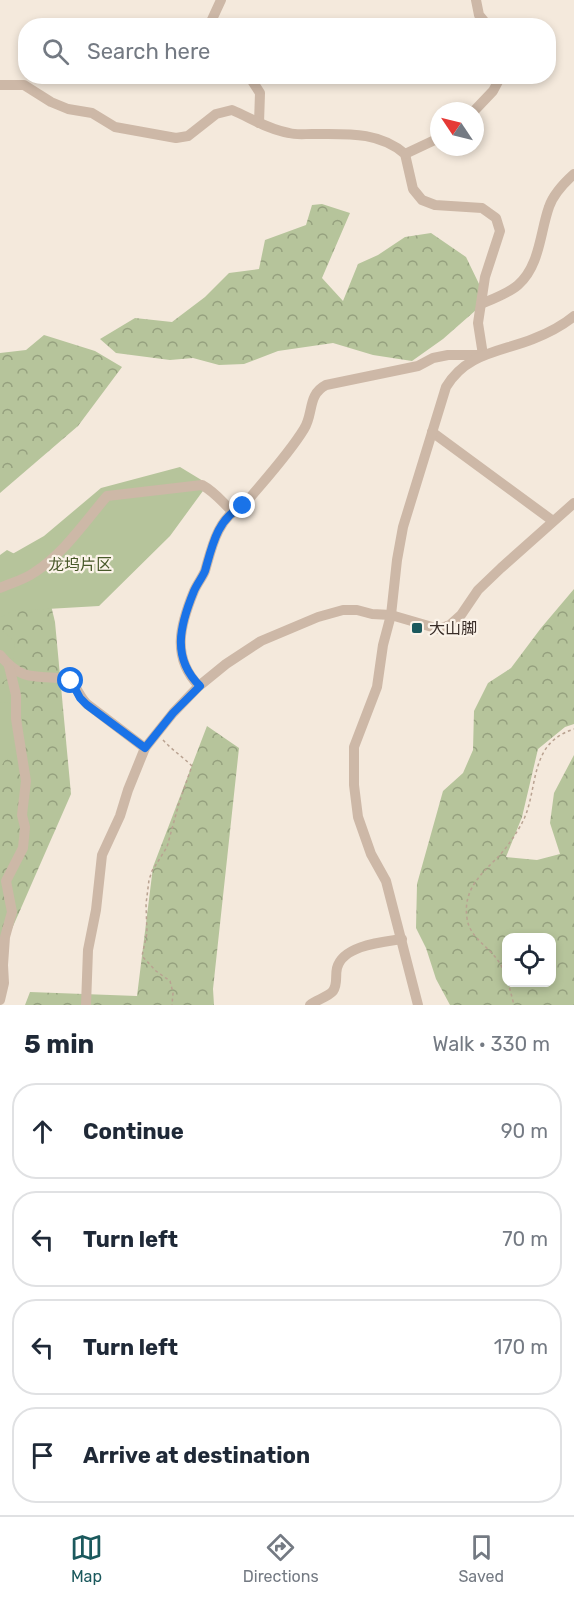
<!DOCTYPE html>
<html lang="en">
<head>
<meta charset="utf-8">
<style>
  :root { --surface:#fff; --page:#f2f2f3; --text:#1f2937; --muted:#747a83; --line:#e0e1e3; --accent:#1b595d }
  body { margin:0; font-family:Rubik,"Noto Sans SC",sans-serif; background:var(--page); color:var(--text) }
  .controls { position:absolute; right:18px; bottom:18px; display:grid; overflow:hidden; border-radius:12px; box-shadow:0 3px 9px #0003 }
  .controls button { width:54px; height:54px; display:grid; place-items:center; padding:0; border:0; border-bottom:2px solid var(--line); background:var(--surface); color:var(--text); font:30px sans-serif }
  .compass { position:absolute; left:430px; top:102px; width:54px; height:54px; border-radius:50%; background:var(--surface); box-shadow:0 3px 9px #0003; rotate:305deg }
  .stop { position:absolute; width:18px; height:18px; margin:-14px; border:4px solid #1a73e8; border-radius:50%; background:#fff }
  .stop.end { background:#1a73e8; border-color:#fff; box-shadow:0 2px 6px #0008 }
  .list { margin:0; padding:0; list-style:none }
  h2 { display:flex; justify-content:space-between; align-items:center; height:78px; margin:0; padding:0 24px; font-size:26px }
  h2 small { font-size:20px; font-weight:400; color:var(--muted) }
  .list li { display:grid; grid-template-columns:39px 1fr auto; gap:18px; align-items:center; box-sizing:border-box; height:96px; margin:0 12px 12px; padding:0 12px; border:2px solid var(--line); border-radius:24px }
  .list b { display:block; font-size:22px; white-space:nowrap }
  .list em { font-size:20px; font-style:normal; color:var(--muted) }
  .icon { flex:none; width:33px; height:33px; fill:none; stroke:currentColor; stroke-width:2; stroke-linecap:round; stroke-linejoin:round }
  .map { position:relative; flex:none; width:574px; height:1005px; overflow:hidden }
  .search { position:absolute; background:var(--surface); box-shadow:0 3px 9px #0003; left:18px; right:18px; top:18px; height:66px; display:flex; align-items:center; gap:15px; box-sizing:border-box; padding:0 21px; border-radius:24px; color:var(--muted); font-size:22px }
  .sheet { height:510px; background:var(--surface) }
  nav { display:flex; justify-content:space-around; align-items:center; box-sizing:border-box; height:84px; border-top:2px solid var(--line); background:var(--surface); font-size:16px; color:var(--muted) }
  nav a { display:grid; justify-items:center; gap:3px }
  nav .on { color:var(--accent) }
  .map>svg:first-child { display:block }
  .forest { fill:url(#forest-crowns); fill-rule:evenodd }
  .park { fill:#b6c49b }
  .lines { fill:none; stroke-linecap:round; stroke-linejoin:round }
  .path { stroke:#b9a291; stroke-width:1.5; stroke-dasharray:3 3; stroke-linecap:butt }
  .minor { stroke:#cdb8a7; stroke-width:10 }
  .route { stroke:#1a73e8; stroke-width:8 }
  .poi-dot { fill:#1b595d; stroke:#fbf3e9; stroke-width:2 }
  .labels { text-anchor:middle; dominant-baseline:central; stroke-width:4.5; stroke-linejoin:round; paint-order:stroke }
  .park-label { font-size:16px; fill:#48592a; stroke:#fbf3e9 }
  .poi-label { font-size:16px; fill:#392d28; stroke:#fbf3e9; text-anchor:start }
</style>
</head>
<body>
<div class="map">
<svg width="574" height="1005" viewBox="0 0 574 1005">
  <defs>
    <pattern id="forest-crowns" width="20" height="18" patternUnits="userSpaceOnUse" patternTransform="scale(1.5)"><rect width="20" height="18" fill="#b6c49b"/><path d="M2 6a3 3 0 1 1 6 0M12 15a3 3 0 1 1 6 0" fill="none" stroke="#95a07e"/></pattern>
  </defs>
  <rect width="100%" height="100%" fill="#f4e9dc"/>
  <g class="forest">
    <polygon points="322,204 350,213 322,278 343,301 358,264 378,255 405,237 431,233 466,257 480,286 476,310 443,339 412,361 373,355 333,343 278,351 244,364 219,365 193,358 170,360 116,353 100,339 135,318 172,322 205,297 229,273 259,269 265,240 306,225 312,205"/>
    <polygon points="44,335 95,351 122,367 78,426 0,493 0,353 26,350"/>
    <polygon points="7,550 42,568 55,622 71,794 0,956 0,555"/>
    <path d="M574 589V724L565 727 538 749 522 817 506 857 537 860 560 854 550 823 554 793 574 755V1005H450L436 979 426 948 416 928 417 884 443 791 463 773 473 750 474 711 488 683 511 668 541 628ZM506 938H552V982H506Z"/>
    <polygon points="207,726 239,748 213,989 214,1005 25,1005 30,992 137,996 153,867"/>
  </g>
  <g class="park">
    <polygon points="180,467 208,484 170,536 99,606 12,611 0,618 0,561 44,536 101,488"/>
    <polygon points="0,628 15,642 12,676 0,684"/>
    <polygon points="0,702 19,704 24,730 0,768"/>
  </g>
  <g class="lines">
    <g class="path">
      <path d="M163 740C172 750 183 757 192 766L179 803 167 847 152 871 149 880 146 904 147 933 142 956 156 971 170 981 173 993 172 1005"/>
      <path d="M506 979C504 971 501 964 496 958 486 945 469 936 467 918 463 891 479 876 496 859 506 849 517 833 523 821 534 799 532 771 545 750 552 739 562 733 574 729"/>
      <polyline points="508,982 514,1005"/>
    </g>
    <g class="minor">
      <polyline points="476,0 479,15 488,26"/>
      <polyline points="209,26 221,0"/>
      <polyline points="249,76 260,93 259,123"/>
      <path d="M0 85H24L51 102 68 109 92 113 115 127 176 138 188 136 216 114 232 110C251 118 269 130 289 133 296 135 304 134 312 134 345 134 379 131 405 154L413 189 422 200 435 205 482 208 496 218 500 231 485 277 478 323 483 355H448L433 358 418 366 326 385C307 395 314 413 304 429 289 454 262 483 243 506 218 517 212 546 205 571 202 578 197 584 194 591 180 625 171 657 199 686"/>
      <polyline points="474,111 493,91 501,76"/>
      <polyline points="405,154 439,138"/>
      <path d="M481 304C493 299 509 293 518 285 540 266 540 232 549 207 553 195 564 183 574 174"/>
      <polyline points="432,432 553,521"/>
      <path d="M0 588C11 583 24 580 35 572 64 553 84 523 107 496L202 485C215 492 222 502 232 511"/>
      <path d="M0 655C21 681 34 676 65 678 77 683 78 696 87 704L145 748"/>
      <polyline points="0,1000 4,983 3,965 5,937 12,912 6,881 23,848 25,827 22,815 26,781 16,719 16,695 9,666"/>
      <polyline points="86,1005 88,950 96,910 102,855 120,816 128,790 145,748 173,713 199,686 226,664 261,641 318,617 343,610 357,610 372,614 391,615 439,629 450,625 461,615 478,590 501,568 574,503"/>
      <path d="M310 1005C316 1000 328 997 333 991 338 984 335 976 337 968 343 945 383 942 402 939"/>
      <path d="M418 1005 386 881 371 854 358 817 354 785V747L377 687 383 645 391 615 397 560 403 527 446 387C466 353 500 352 533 339 548 333 562 326 574 316"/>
    </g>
  </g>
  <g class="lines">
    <path class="route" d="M71 681 80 698 87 705 145 748 173 713 200 686C171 658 180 625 194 591 197 584 202 578 205 571 212 546 218 517 243 506"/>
  </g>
  <rect class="poi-dot" x="411" y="622" width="12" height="12" rx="3"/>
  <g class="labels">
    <g class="park-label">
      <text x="80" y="564">龙坞片区</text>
    </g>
    <g class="poi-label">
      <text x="429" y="628">大山脚</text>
    </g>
  </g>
</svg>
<div class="controls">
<button><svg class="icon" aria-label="locate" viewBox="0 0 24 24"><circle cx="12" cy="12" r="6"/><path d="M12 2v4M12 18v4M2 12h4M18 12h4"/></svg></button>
</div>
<svg class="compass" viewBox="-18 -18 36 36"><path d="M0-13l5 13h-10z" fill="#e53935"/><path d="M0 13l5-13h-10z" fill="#747a83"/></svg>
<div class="stop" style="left:71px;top:681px"></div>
<div class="stop end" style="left:243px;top:506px"></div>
<div class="search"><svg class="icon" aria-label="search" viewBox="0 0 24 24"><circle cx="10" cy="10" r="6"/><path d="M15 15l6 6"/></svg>Search here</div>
</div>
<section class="sheet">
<h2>5 min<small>Walk · 330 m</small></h2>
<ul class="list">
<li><svg class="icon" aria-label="ahead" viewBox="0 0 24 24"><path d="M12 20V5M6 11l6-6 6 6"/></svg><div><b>Continue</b></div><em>90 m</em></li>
<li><svg class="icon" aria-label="left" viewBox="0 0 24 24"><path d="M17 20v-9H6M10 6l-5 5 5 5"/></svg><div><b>Turn left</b></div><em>70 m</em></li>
<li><svg class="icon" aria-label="left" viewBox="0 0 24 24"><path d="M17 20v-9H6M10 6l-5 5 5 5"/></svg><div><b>Turn left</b></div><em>170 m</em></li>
<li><svg class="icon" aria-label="arrive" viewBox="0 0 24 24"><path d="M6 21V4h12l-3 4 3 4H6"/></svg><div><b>Arrive at destination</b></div></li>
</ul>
</section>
<nav>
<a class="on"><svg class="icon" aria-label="map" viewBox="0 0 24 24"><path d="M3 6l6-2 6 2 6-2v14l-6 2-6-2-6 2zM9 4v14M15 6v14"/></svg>Map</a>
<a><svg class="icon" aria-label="directions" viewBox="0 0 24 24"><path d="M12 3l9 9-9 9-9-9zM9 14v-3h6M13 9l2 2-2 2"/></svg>Directions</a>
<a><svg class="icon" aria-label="saved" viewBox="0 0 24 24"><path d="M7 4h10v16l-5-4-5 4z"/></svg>Saved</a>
</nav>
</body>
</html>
